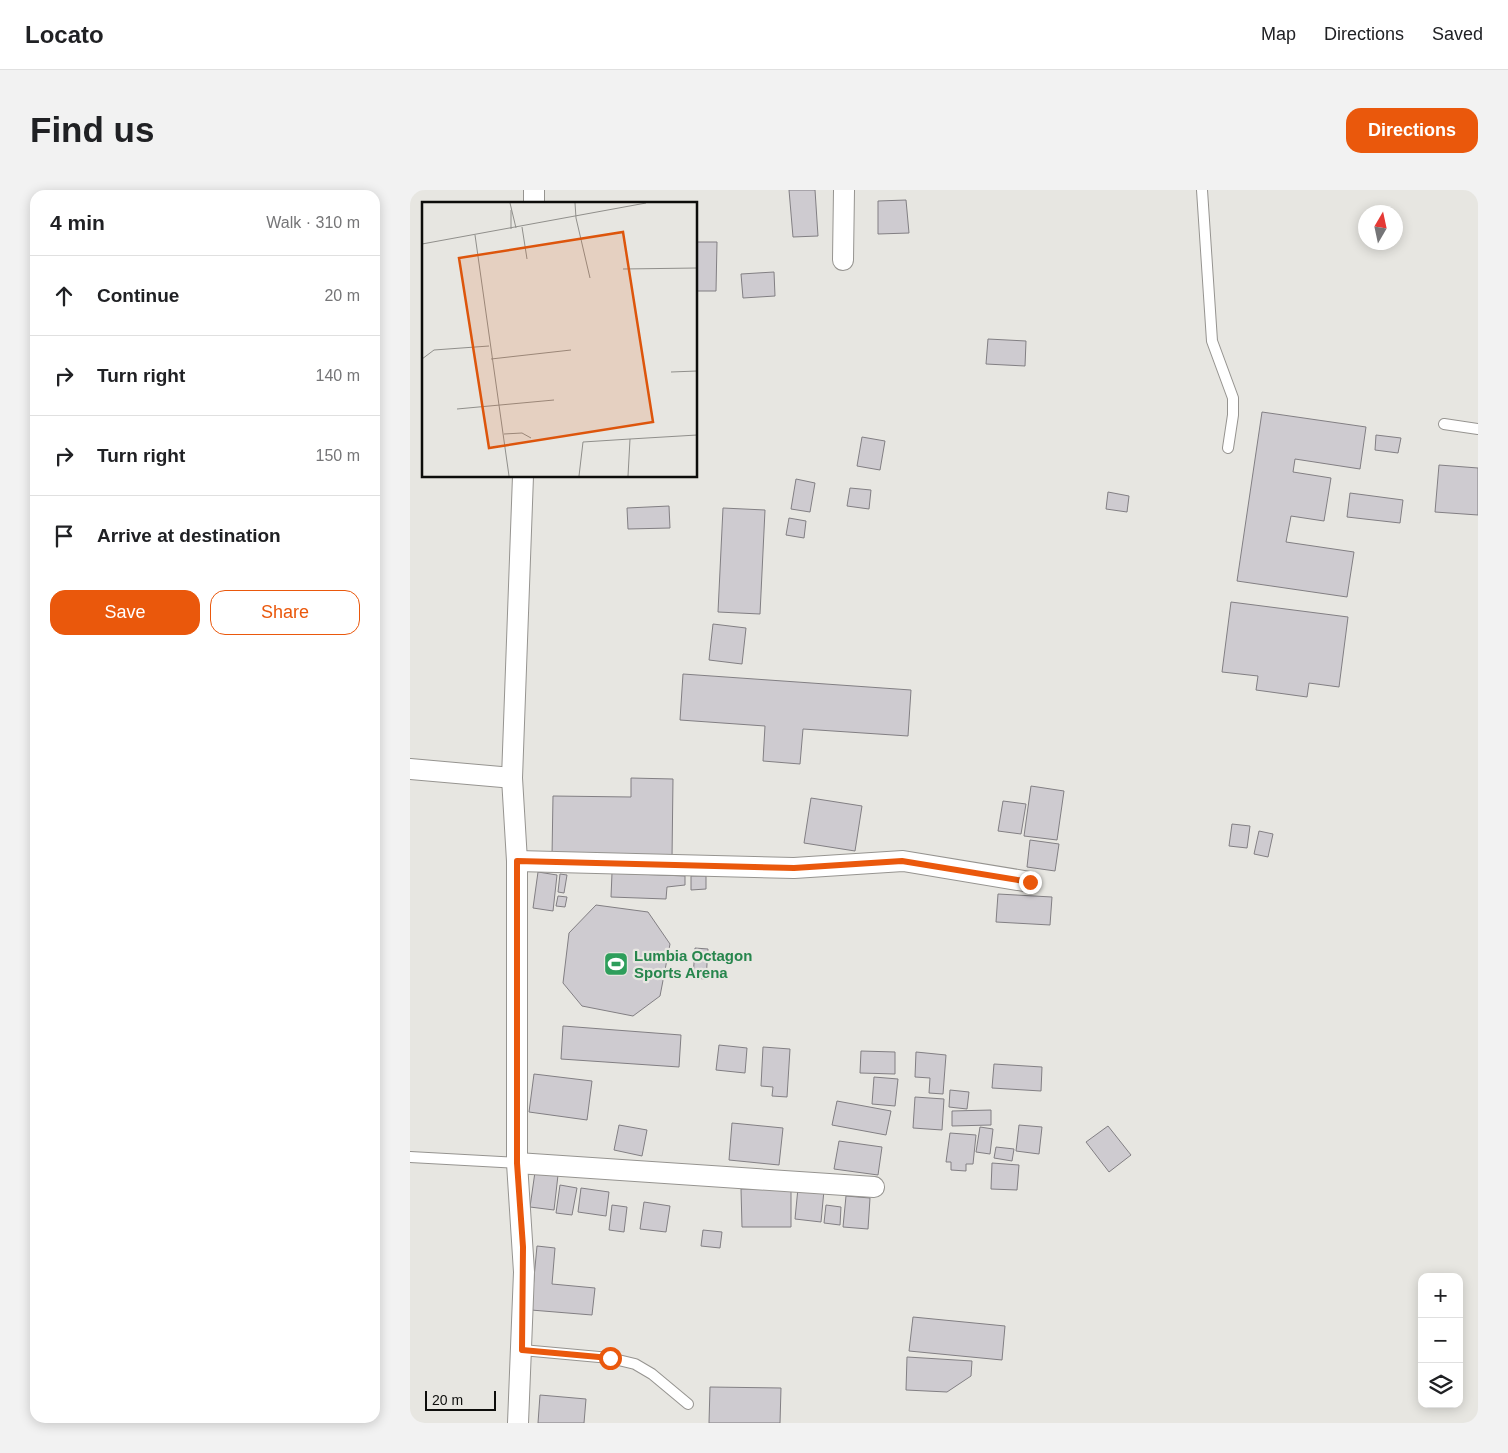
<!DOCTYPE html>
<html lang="en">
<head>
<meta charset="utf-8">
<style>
  :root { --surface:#fff; --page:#f2f2f2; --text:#202124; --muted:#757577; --line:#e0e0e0; --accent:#ea580c }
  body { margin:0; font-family:Helvetica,sans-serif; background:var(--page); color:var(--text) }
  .controls { position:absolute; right:15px; bottom:15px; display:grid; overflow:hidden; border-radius:10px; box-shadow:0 2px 12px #0003 }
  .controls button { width:45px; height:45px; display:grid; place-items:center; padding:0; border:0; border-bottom:1px solid var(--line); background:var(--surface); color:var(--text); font:25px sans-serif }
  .compass { position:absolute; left:948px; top:15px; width:45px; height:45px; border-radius:50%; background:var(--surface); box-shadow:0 2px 12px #0003; rotate:9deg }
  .scale { position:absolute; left:15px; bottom:12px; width:71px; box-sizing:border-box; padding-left:5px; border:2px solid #0d0d0b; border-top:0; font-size:14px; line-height:18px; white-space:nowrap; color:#0d0d0b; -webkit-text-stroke:4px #e7e6e1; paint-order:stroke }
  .stop { position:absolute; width:15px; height:15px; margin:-11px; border:4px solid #ea580c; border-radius:50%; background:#fff }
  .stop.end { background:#ea580c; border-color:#fff; box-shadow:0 1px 5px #0008 }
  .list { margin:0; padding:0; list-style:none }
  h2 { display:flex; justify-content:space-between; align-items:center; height:65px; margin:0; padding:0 20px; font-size:21px }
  h2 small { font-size:16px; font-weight:400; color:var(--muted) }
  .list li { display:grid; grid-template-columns:32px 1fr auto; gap:15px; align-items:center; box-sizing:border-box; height:80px; padding:0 20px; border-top:1px solid var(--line) }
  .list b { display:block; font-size:19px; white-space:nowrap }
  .list em { font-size:16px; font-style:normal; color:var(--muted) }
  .actions { display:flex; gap:10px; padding:15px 20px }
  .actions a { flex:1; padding:11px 0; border:1px solid var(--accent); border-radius:15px; text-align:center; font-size:18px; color:var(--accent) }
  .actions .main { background:var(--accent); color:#fff }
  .icon { flex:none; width:28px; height:28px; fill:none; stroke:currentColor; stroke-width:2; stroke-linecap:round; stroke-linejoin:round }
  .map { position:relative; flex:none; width:1068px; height:1233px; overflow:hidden; border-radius:15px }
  header { display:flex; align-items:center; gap:30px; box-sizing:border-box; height:70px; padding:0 25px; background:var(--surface); border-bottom:1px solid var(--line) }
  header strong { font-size:24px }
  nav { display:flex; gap:28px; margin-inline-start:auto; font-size:18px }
  .intro { display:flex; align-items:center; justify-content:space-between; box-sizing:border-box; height:120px; padding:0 30px }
  h1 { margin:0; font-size:35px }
  .button { padding:12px 22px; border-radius:15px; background:var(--accent); color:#fff; font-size:18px; font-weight:700 }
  main { display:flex; gap:30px; padding:0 30px }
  aside { flex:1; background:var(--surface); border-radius:15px; box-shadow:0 2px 12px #0003 }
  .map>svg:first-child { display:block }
  .building { fill:#cecbd0; stroke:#827f83 }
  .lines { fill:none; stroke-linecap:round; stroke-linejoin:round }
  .lane-casing { stroke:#969490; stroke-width:12 }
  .street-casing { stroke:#969490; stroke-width:22 }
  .lane { stroke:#fff; stroke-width:10 }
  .street { stroke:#fff; stroke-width:20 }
  .route { stroke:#ea580c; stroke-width:6 }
  .labels { text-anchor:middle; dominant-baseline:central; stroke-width:4.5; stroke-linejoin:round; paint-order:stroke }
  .leisure-label { font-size:15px; font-weight:bold; fill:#27864d; stroke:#e7e6e1; text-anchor:start }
  .inset-road { fill:none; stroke:#908f8b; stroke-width:1 }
  .view { fill:#dd550c; fill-opacity:0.15; stroke:#dd550c; stroke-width:2.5 }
  .inset-edge { fill:none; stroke:#0d0d0b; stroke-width:2.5 }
</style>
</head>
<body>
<header>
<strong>Locato</strong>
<nav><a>Map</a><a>Directions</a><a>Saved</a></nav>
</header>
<div class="intro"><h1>Find us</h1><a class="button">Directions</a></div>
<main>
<aside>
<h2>4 min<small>Walk · 310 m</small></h2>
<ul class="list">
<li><svg class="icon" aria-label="ahead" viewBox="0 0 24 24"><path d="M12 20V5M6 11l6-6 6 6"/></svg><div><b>Continue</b></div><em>20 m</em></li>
<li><svg class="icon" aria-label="right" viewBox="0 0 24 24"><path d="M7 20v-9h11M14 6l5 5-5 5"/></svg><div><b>Turn right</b></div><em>140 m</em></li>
<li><svg class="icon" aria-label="right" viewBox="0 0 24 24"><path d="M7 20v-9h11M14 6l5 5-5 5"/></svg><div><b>Turn right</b></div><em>150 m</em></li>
<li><svg class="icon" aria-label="arrive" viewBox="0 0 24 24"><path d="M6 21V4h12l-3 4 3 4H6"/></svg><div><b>Arrive at destination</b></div></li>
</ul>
<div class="actions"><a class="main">Save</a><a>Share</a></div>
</aside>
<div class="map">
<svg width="1068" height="1233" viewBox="0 0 1068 1233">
  <rect width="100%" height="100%" fill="#e7e6e1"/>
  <g class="building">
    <polygon points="379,0 405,0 408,46 383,47"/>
    <polygon points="496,10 499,43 468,44 468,11"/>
    <polygon points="286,52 307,52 306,101 286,101"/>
    <polygon points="364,82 365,106 333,108 331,84"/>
    <polygon points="578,149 616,151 615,176 576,174"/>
    <polygon points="852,222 956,237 950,279 885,269 883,282 921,288 914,331 881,326 876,352 944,362 937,407 827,391"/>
    <polygon points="966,245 991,248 988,263 965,260"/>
    <polygon points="452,247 475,251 470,280 447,276"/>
    <polygon points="1029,275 1068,278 1068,325 1025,322"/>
    <polygon points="386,289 405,293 400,322 381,319"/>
    <polygon points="440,298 461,300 459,319 437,316"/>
    <polygon points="698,302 719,306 717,322 696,319"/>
    <polygon points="940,303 993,310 990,333 937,327"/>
    <polygon points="259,316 260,338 218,339 217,318"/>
    <polygon points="313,318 355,320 350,424 308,422"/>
    <polygon points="379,328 396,331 394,348 376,345"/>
    <polygon points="821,412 938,427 929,497 899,493 897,507 846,500 848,486 812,482"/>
    <polygon points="303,434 336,438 332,474 299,470"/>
    <polygon points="273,484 501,500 498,546 393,539 390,574 353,571 355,536 270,530"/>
    <polygon points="221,588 263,589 262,668 142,666 143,606 221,607"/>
    <polygon points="621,596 654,601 647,650 614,646"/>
    <polygon points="401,608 452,616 445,661 394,653"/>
    <polygon points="593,611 616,614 611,644 588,641"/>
    <polygon points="822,634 840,636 837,658 819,656"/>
    <polygon points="849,641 863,644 858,667 844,664"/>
    <polygon points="620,650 649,654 645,681 617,677"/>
    <polygon points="128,682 147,685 143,721 123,718"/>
    <polygon points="202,683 275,686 275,695 257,697 256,709 201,707"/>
    <polygon points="150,684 157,685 154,703 148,702"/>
    <polygon points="281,686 296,686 296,699 281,700"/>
    <polygon points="588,704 642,707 640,735 586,732"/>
    <polygon points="148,706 157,707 155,717 146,716"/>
    <polygon points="186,715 238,722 260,754 250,806 223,826 172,816 153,793 159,743"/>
    <polygon points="285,758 298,759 296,789 283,788"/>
    <polygon points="153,836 271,845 269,877 151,869"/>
    <polygon points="309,855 337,858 335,883 306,880"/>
    <polygon points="353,857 380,859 377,907 362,906 363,897 351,896"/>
    <polygon points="451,861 485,862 485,884 450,883"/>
    <polygon points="506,862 536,865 533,904 519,903 520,888 505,887"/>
    <polygon points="584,874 632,877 631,901 582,898"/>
    <polygon points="124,884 182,891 177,930 119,922"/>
    <polygon points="464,887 488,889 485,916 462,914"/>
    <polygon points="540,900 559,902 557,919 539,917"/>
    <polygon points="505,907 534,909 532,940 503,938"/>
    <polygon points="427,911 481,921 476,945 422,935"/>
    <polygon points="581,920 581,935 542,936 542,921"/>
    <polygon points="322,933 373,938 369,975 319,970"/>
    <polygon points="209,935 237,940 232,966 204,960"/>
    <polygon points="609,935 632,937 629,964 606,961"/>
    <polygon points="698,936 721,965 699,982 676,952"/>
    <polygon points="570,937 583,939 580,964 566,962"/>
    <polygon points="540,943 566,945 563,974 556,974 556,981 541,980 541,972 536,972"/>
    <polygon points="429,951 472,957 468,985 424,979"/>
    <polygon points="586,957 604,959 602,971 584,968"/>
    <polygon points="582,973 609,975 607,1000 581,999"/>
    <polygon points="125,982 148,985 144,1020 120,1017"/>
    <polygon points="150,995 167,998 162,1025 146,1023"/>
    <polygon points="171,998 199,1002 196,1026 168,1022"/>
    <polygon points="388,998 414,1000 411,1032 385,1029"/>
    <polygon points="331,999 381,999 381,1037 332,1037"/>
    <polygon points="436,1006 460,1008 458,1039 433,1037"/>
    <polygon points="234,1012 260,1016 256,1042 230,1039"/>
    <polygon points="202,1015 217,1017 214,1042 199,1040"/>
    <polygon points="416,1015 431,1017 430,1035 414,1033"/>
    <polygon points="293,1040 312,1042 310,1058 291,1056"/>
    <polygon points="127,1056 145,1058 142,1094 185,1098 182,1125 121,1120"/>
    <polygon points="503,1127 595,1136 592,1170 499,1161"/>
    <polygon points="497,1167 562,1171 561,1186 537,1202 496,1200"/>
    <polygon points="300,1197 371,1198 370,1233 299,1233"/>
    <polygon points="130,1205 176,1209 174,1233 128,1233"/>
  </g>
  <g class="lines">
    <defs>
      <g id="lane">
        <polyline points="792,0 802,151 823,208 823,225 818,258"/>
        <polyline points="1034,234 1068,239"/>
        <polyline points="0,967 107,973"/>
        <polyline points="112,1160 200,1168 225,1174 242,1184 278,1214"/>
      </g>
      <g id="street">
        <polyline points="124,14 124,0"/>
        <polyline points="433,70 434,0"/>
        <polyline points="0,579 102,588"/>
        <polyline points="107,671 384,678 493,671 620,692"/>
        <polyline points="107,973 464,997"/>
        <polyline points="108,1233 114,1082 107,973 107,671 102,588 113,286"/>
      </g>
    </defs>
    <use href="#lane" class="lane-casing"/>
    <use href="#street" class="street-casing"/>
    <use href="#lane" class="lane"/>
    <use href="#street" class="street"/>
  </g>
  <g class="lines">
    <polyline class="route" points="200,1168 112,1160 113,1057 107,973 107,671 384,678 492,671 620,692"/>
  </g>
  <defs>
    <symbol id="stadium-square" viewBox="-11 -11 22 22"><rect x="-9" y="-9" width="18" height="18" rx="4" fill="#2e9e5b" stroke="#e7e6e1"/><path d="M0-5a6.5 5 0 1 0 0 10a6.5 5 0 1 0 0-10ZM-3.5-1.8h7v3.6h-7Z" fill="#fff"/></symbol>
  </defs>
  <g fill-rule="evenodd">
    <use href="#stadium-square" x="192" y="760" width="28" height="28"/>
  </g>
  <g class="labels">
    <g class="leisure-label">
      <text x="224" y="765">Lumbia Octagon<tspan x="224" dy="17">Sports Arena</tspan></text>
    </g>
  </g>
  <g transform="translate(12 12)">
    <rect width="275" height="275" fill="#e7e6e1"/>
    <path class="inset-road" d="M88 1 94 26M153 1 154 16 168 76M0 16V39M100 25 105 57M89 27V8M53 33 87 274M0 42 224 1M201 67 275 66M0 157 12 148 67 144M69 157 149 148M249 170 275 169M35 207 132 198M82 232 100 231 109 236M157 274 161 240 208 237M206 274 208 237 275 233"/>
    <path class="view" d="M201 30 231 220 67 246 37 56Z"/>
    <rect width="275" height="275" class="inset-edge"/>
  </g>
</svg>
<div class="controls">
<button>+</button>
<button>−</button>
<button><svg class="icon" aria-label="layers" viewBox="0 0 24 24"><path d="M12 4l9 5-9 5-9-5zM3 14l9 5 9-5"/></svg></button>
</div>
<svg class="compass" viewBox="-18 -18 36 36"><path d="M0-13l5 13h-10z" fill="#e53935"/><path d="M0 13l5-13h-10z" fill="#757577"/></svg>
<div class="scale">20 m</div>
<div class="stop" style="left:200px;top:1168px"></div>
<div class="stop end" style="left:620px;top:692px"></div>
</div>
</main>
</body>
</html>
